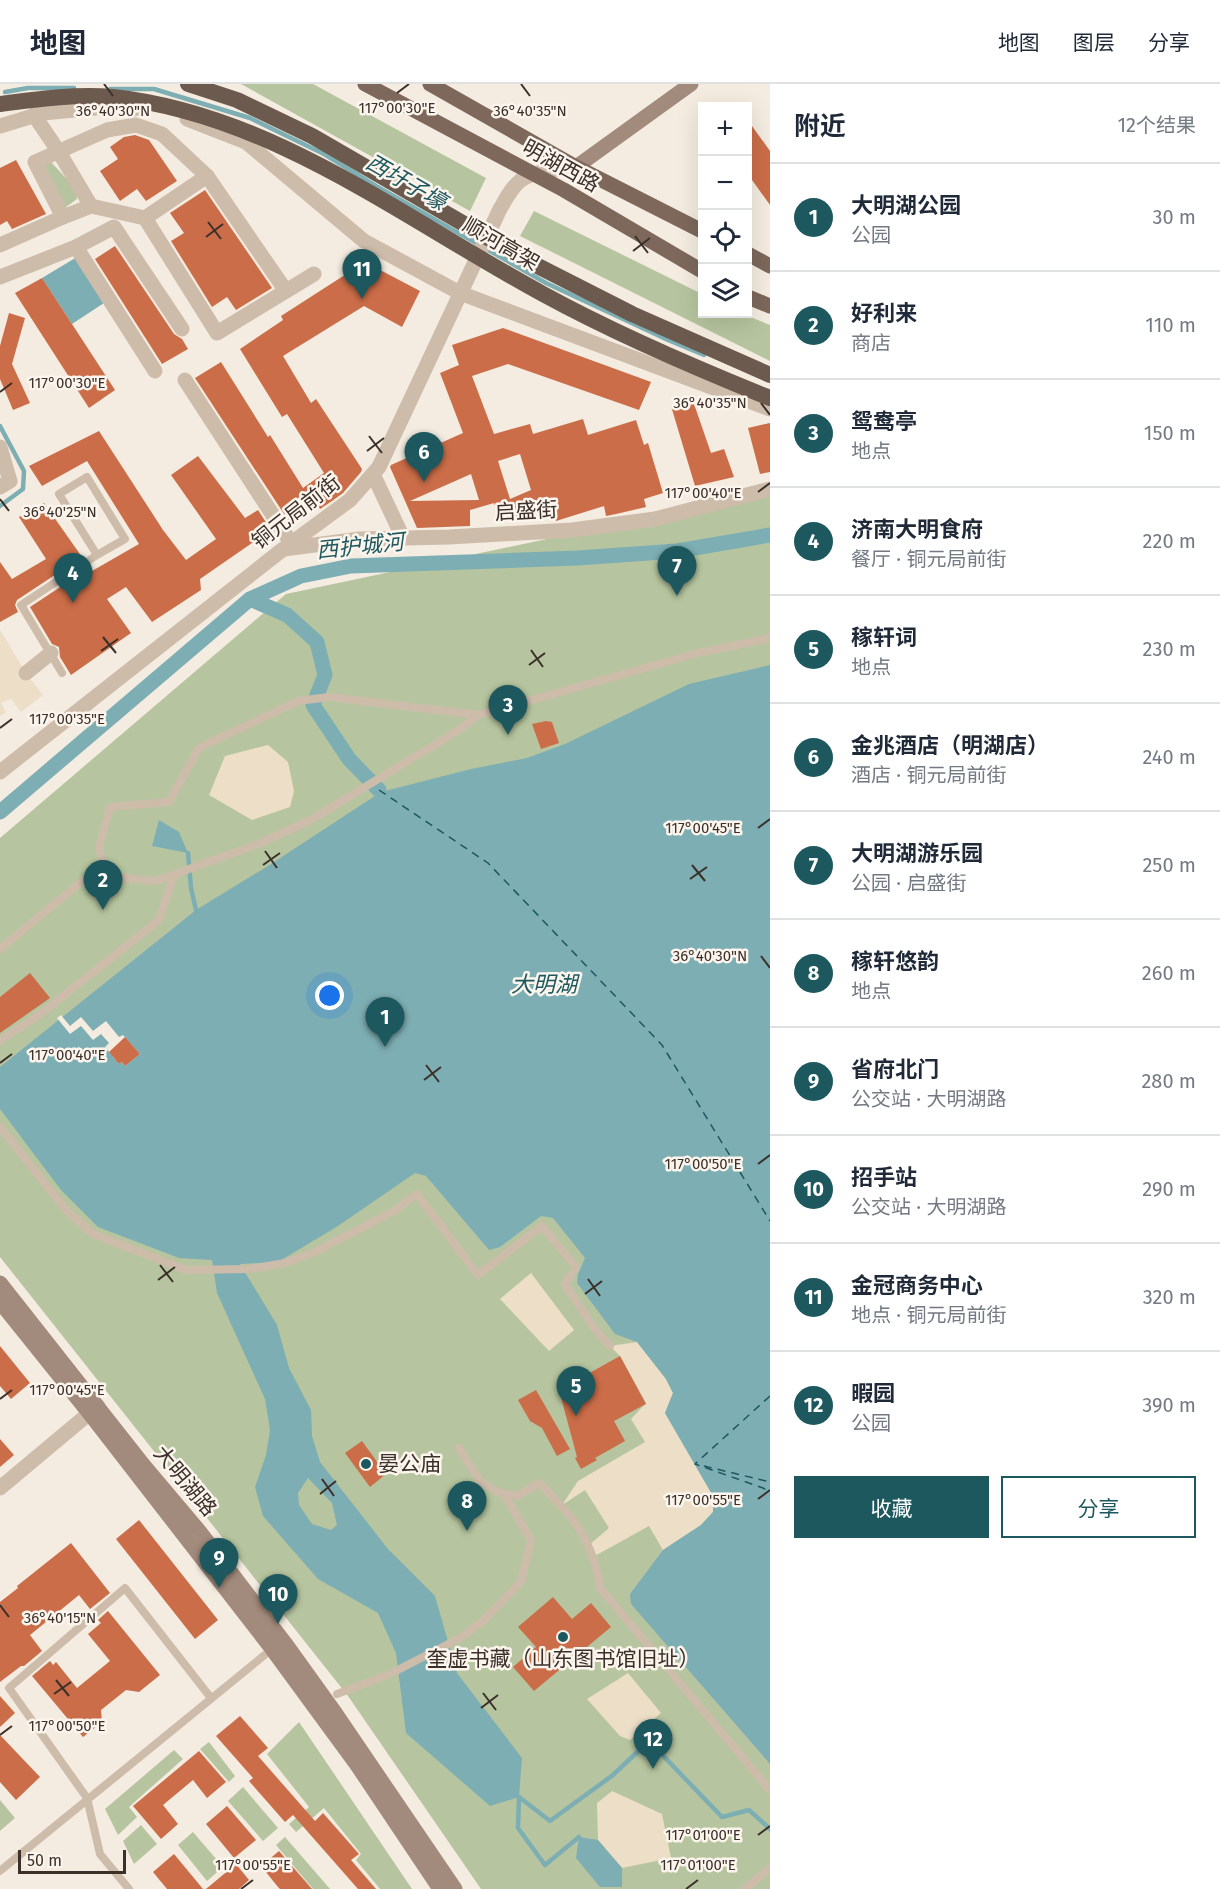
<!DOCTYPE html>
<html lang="zh">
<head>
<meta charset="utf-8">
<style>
  :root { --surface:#fff; --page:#f6f6f7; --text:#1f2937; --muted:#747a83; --line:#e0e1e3; --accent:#1d585f }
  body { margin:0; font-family:"Fira Sans","Noto Sans SC",sans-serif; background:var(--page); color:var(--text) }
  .controls { position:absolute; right:18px; top:18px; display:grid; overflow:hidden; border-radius:0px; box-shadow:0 6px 24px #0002 }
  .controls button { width:54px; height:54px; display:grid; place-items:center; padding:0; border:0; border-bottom:2px solid var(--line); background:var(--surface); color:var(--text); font:30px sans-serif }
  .scale { position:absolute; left:18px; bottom:15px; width:108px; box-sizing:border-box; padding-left:6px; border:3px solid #3b302a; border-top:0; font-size:16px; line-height:21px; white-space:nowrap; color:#3b302a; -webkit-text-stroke:4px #fbf5ed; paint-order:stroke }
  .you { position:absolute; left:330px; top:912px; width:21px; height:21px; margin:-15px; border:4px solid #fff; border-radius:50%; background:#1a73e8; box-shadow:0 0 0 9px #1a73e833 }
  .badge { display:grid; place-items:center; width:39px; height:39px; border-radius:50%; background:var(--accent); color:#fff; font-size:20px; font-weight:700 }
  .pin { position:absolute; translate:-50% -50px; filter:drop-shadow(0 2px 3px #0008) }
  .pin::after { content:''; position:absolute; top:32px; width:21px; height:18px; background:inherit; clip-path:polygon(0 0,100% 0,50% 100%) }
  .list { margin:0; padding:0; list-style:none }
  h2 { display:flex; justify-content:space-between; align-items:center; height:78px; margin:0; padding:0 24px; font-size:26px }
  h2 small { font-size:20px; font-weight:400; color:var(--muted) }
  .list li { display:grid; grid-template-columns:39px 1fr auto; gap:18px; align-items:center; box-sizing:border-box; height:108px; padding:0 24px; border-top:2px solid var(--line) }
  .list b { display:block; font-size:22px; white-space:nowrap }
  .list p { margin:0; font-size:20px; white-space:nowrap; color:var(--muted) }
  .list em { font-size:20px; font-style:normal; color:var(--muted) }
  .actions { display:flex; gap:12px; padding:18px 24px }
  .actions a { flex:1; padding:14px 0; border:2px solid var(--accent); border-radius:0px; text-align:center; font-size:21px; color:var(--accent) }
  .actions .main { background:var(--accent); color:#fff }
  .icon { flex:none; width:33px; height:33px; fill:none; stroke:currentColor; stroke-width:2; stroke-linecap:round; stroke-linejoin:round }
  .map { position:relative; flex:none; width:770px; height:1805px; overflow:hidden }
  header { display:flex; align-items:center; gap:36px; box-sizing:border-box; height:84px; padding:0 30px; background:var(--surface); border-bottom:2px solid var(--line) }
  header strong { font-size:28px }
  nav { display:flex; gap:33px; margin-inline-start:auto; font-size:21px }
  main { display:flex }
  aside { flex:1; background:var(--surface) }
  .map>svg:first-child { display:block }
  .green { fill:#b6c59f }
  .plaza { fill:#eddec7 }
  .water { fill:#7daeb3; fill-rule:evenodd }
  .pier { fill:#f4ece0 }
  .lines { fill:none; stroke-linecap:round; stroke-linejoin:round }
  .stream { stroke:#7daeb3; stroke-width:4.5 }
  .canal { stroke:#7daeb3; stroke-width:15 }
  .ferry { stroke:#1d585f; stroke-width:1.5; stroke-dasharray:8 6; stroke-linecap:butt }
  .building { fill:#cb6d48; fill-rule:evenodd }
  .service { stroke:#cebcab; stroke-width:8 }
  .minor { stroke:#cebcab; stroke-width:15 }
  .tertiary { stroke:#cebcab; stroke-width:15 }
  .secondary { stroke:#a28b7c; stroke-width:15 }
  .primary { stroke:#7d685b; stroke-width:15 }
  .trunk-bridge { stroke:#6c5a4e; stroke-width:16 }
  .ticks { fill:none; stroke:#3b302a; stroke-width:2 }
  .poi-dot { fill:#1d585f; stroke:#fbf5ed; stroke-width:2 }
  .labels { text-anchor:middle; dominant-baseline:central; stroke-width:5; stroke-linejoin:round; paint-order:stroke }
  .street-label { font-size:21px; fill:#3b302a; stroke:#fbf5ed }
  .poi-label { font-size:21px; fill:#3b302a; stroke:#fbf5ed; text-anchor:start }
  .water-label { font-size:22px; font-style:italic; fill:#1d585f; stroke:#fbf5ed }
  .ticks-label { font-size:15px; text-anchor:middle; fill:#3b302a; stroke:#fbf5ed; stroke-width:5; stroke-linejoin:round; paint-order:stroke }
</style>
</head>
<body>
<header>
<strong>地图</strong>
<nav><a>地图</a><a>图层</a><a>分享</a></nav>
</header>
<main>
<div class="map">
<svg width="770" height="1805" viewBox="0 0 770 1805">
  <rect width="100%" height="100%" fill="#f4ece0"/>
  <g class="green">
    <polygon points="241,0 313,0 486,94 470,127"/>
    <polygon points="51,78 76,105 77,115 66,123 44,81"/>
    <polygon points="534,127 702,210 702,230 743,230 770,241 770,277 520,152"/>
    <polygon points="770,411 770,1805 481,1805 348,1612 0,1173 0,754 286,510 665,430"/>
    <polygon points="299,1638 412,1805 380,1805 356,1776 361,1770 324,1724 296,1748 289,1740 309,1723 267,1670"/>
    <polygon points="209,1658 235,1692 229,1698 200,1665"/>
    <polygon points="174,1666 183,1675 129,1723 137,1733 118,1751 105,1725"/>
    <polygon points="243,1703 278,1744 263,1757 228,1717"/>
    <polygon points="0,1716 15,1734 0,1747"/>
    <polygon points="141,1741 157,1760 134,1780 123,1757"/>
    <polygon points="193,1748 223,1783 207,1797 178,1761"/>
    <polygon points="285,1753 330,1805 313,1805 276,1761"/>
  </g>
  <g class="plaza">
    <polygon points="0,546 26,589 43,611 21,628 11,615 1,619 6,628 0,632"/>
    <polygon points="268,661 288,678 294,707 290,723 252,736 209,711 225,672"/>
    <polygon points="531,1189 574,1246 549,1267 500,1215"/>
    <polygon points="637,1258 666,1295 673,1309 665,1329 713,1412 713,1428 701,1441 663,1466 649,1442 593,1473 589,1461 609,1444 585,1406 562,1421 578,1397 645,1358 631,1335 646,1319 620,1272 610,1262"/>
    <polygon points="628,1589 661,1629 630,1656 620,1652 587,1615"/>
    <polygon points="612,1707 662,1730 671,1774 622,1784 598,1756 597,1719"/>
  </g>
  <g class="water">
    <polygon points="77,173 107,217 72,240 42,194"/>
    <path d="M770 581V1680L631 1520 630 1510 663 1466 701 1441 713 1428V1412L665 1329 673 1309 666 1295 637 1258 615 1250 577 1199 578 1190 585 1174 553 1134 541 1132 500 1163 489 1166 426 1092 415 1089 338 1142 278 1178 240 1180 277 1241 289 1284 311 1326 312 1352 320 1378 388 1465 435 1512 457 1589 522 1674 519 1713 490 1722 406 1649 396 1569 378 1529 318 1495 263 1432 255 1403 266 1371 270 1346 265 1315 217 1209 212 1176 179 1174 98 1143 61 1106 0 1025V983L196 826 268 782 381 708 471 685 527 674 565 660 689 600ZM308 1394 332 1419 337 1441 331 1446 312 1440 299 1421 298 1409Z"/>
    <polygon points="159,736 179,748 188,769 152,762"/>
    <polygon points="579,1753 598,1756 622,1784 622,1803 600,1803 576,1774"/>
  </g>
  <polygon class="pier" points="61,931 70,942 81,933 93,947 106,937 119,953 123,951 140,970 125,982 122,978 119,980 105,963 109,959 101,950 93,956 81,942 70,950 57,934"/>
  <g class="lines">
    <g class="stream">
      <polyline points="110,5 154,5 250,34 324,70 376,102 546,199 668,256 704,271"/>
      <polyline points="5,8 28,4 74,4"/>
      <polyline points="0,342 24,387 23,405 0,422"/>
      <polyline points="188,769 191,804 196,826"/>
      <polyline points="519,1713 550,1737 613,1691 649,1657 722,1733 749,1726 770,1745"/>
      <polyline points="519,1713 518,1744 545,1781 579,1753"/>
    </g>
    <g class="canal">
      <polyline points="250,515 287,531 317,558 325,591 313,621 349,675 379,706"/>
      <polyline points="0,728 250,515 301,492 351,482 578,474 677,467 770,451"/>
    </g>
    <g class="ferry">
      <polyline points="379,706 488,779 662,961 770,1137"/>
      <polyline points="770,1312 695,1380 763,1404 770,1408"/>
      <polyline points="704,1382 766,1397 770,1400"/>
    </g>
  </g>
  <g class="building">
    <polygon points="747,35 770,67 770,121 747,89"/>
    <polygon points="135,51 149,56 177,97 146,117 137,105 120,117 100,87 118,75 110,63 124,53"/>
    <polygon points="16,76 46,130 12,145 7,137 0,141 0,84"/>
    <polygon points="205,106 272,204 236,226 227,213 212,223 171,157 184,149 170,129"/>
    <polygon points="115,162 174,250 182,255 188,265 162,280 95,175"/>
    <polygon points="365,178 420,207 402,243 364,222 283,272 311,319 316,315 362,385 361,388 343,409 332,417 320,425 316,418 288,436 195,294 221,278 268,353 270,351 303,404 324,389 287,330 282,333 240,265 283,236 281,232"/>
    <polygon points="42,194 115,306 89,324 15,209"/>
    <polygon points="9,229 25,234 12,280 30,319 13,326 0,295 0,262"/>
    <path d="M503 244 651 298 639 326 508 280 472 292 494 350 530 340 533 350 583 335 588 351 636 336 644 361 648 359 663 409 644 415 646 423 616 430 606 432 604 422 556 437 551 423 500 436 494 419 470 426V442L417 444 390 383 391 381 463 349 440 289 459 281 452 261ZM520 370 531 406 510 415 498 377ZM471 390 479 416 410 417Z"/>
    <polygon points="693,317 711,369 724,365 734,393 695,402 671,322"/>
    <polygon points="770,339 770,388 760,390 748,344"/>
    <polygon points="99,347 163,446 186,476 216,455 171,391 198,372 245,434 258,426 271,446 200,495 201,506 152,538 126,503 107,515 131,549 71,591 60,573 59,563 52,560 30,523 89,484 92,487 139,460 87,377 42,402 29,382"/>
    <polygon points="44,419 82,473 17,516 15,521 18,528 0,538 0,478 12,495 46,475 19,433"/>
    <polygon points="546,637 552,638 559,659 541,665 532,640"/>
    <polygon points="30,889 50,914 0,949 0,913"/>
    <polygon points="125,953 140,970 125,982 122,978 119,980 109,968"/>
    <polygon points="0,1262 30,1299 11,1315 0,1302"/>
    <polygon points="620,1272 646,1320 614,1337 625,1357 595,1374 597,1376 581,1385 575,1374 577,1373 559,1306"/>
    <polygon points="536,1306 570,1365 557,1372 542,1344 530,1337 518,1316"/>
    <polygon points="0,1355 14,1371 0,1383"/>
    <polygon points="362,1357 386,1390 370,1403 345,1369"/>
    <polygon points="139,1436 218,1536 195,1555 116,1455"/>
    <polygon points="71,1459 110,1509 90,1525 79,1511 30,1551 42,1567 24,1582 21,1582 0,1598 0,1518 18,1504 17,1502"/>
    <polygon points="553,1513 572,1535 591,1519 611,1543 534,1607 513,1583 536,1563 518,1543"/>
    <polygon points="108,1527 160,1591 139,1608 126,1606 101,1626 102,1638 83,1653 32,1592 50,1577 53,1581 56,1578 77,1604 110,1577 88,1550 101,1539 98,1536"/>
    <polygon points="0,1612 15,1629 0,1643"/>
    <polygon points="240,1632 268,1664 258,1672 315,1737 323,1729 359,1770 351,1776 376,1805 358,1805 293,1731 285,1738 249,1697 253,1694 216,1652"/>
    <polygon points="0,1651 40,1693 16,1716 0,1698"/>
    <polygon points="199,1667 226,1698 207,1714 193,1696 163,1721 178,1740 161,1755 133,1722"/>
    <polygon points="227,1722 256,1756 234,1774 206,1740"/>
    <polygon points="279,1767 312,1805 280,1805 278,1803 261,1782"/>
    <polygon points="174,1770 203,1805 167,1805 153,1788"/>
    <polygon points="236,1780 249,1796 239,1805 206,1805"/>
  </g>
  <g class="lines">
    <g class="service">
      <polyline points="62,589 21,521 97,471 125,455 87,393 59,410 97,471"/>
      <polyline points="103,780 99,763 110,723 169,718 199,664 298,617 329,613 478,631"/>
      <polyline points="0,865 103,780 123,794 156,797 258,760 309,737 459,646 478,631 698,569 770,554"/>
      <polyline points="0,957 43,928 159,836 174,791"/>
      <polyline points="0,1043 66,1126 93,1150 186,1186 250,1185 285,1179 313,1169 394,1127 417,1110 478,1191 542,1142 576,1183 565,1200 594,1244 610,1262"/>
      <path d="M459 1364 480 1397 497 1408 517 1412 539 1399C572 1431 594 1457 600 1504L770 1706"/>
      <polyline points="337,1610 390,1590 460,1554 482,1538 521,1498 531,1456 504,1410"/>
      <polyline points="0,1787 272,1565"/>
      <polyline points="129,1805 100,1770 87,1714 9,1604 125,1504 211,1614"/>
      <polyline points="745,1805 770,1784"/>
    </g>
    <g class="minor">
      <polyline points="34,31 59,68 91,122 145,134 207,92"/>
      <polyline points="187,35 246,58 364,157 460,209 770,325"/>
      <polyline points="0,42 43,29 117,22 134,25"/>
      <polyline points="63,133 91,122"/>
      <polyline points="145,134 217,249 286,207"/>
      <polyline points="0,161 63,133 35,78 107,46 136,41 162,50 207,92 286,207 314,190"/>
      <polyline points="76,163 114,143 182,245"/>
      <polyline points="0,193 76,163 155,287"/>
      <polyline points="185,296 291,459"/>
      <polyline points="0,363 10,397 0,403"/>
      <polyline points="373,390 403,454"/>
      <polyline points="26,589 51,569"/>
      <polyline points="0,1404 98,1322"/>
    </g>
    <g class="tertiary">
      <polyline points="284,465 360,455 449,453 572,446 655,435 770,405"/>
      <path d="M0 688 282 466 350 416 379 383 499 127C505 116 511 104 521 96 536 86 559 86 576 83"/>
    </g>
    <g class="secondary">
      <polyline points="576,83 691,0"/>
      <polyline points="0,1199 141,1378 200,1448 285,1559 336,1630 455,1805"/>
      <polyline points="0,1218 90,1330 272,1565 357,1681 440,1805"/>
    </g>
    <g class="primary">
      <polyline points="365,0 564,106 702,187"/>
      <polyline points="430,0 576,83 702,147"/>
      <polyline points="748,170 770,182"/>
      <polyline points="748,213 770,222"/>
    </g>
    <g class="trunk-bridge">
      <polyline points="188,0 237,16 312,52 528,177 632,230 770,291"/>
      <path d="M0 20C37 15 76 10 113 13 272 30 406 136 543 210 616 250 693 283 770 314"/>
    </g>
  </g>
  <path class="ticks" d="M104 0 113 12M521 0 530 12M397 9 409 0M208 138 221 155M635 152 648 169M206 153 223 140M633 167 650 154M0 308 12 299M761 319 770 331M369 352 382 369M367 367 384 354M758 408 770 399M0 415 9 427M103 553 116 569M531 566 543 583M101 567 118 555M529 581 545 569M0 644 12 635M758 744 770 735M265 767 277 784M263 781 280 769M692 781 705 797M690 795 707 783M761 872 770 884M0 979 12 970M426 981 439 998M424 996 441 983M758 1080 770 1071M160 1181 173 1198M588 1195 600 1212M158 1196 175 1183M585 1210 602 1197M0 1315 12 1306M322 1395 334 1412M320 1410 336 1397M758 1415 770 1406M0 1521 9 1533M56 1596 69 1612M483 1609 496 1626M54 1610 71 1598M481 1624 498 1611M0 1651 12 1642M758 1751 770 1742M241 1805 253 1796M686 1805 698 1796"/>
  <g class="poi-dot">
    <circle cx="366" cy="1380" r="6"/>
    <circle cx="563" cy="1553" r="6"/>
  </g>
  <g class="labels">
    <g class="street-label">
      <text transform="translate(561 82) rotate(29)">明湖西路</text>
      <text transform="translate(501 160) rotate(30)">顺河高架</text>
      <text transform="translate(526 427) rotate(-3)">启盛街</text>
      <text transform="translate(296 428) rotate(-38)">铜元局前街</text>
      <text transform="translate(185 1397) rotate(50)">大明湖路</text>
    </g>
    <g class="poi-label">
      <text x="378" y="1380">晏公庙</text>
      <text x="563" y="1575" text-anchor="middle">奎虚书藏（山东图书馆旧址）</text>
    </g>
    <g class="water-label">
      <text transform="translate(406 98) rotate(30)">西圩子壕</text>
      <text transform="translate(360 462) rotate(-6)">西护城河</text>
      <text x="544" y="900">大明湖</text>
    </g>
  </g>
  <g class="ticks-label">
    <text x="397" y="29">117°00'30"E</text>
    <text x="113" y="32">36°40'30"N</text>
    <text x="530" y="32">36°40'35"N</text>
    <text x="67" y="304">117°00'30"E</text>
    <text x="710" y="324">36°40'35"N</text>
    <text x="703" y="414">117°00'40"E</text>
    <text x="60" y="433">36°40'25"N</text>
    <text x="67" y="640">117°00'35"E</text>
    <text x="703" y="749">117°00'45"E</text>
    <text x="710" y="877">36°40'30"N</text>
    <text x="67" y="976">117°00'40"E</text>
    <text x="703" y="1085">117°00'50"E</text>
    <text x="67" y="1311">117°00'45"E</text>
    <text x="703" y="1421">117°00'55"E</text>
    <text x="60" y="1539">36°40'15"N</text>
    <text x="67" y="1647">117°00'50"E</text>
    <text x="703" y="1756">117°01'00"E</text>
    <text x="253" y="1786">117°00'55"E</text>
    <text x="698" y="1786">117°01'00"E</text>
  </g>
</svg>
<div class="controls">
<button>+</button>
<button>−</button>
<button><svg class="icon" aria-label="locate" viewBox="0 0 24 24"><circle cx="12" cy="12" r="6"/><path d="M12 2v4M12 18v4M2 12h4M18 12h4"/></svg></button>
<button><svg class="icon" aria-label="layers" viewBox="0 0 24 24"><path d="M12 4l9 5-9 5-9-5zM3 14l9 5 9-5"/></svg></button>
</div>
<div class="scale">50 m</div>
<div class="you"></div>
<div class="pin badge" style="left:385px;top:963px">1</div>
<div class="pin badge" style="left:103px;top:826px">2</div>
<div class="pin badge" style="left:508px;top:651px">3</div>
<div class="pin badge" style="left:73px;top:519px">4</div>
<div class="pin badge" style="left:576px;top:1332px">5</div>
<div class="pin badge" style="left:424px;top:398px">6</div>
<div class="pin badge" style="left:677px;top:512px">7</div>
<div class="pin badge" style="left:467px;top:1447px">8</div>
<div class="pin badge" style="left:219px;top:1504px">9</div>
<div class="pin badge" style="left:278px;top:1540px">10</div>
<div class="pin badge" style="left:362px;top:215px">11</div>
<div class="pin badge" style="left:653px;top:1685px">12</div>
</div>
<aside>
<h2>附近<small>12个结果</small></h2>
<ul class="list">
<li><span class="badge">1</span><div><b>大明湖公园</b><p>公园</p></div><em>30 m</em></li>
<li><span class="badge">2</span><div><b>好利来</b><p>商店</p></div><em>110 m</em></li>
<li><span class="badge">3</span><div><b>鸳鸯亭</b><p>地点</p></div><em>150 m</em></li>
<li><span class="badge">4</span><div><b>济南大明食府</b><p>餐厅 · 铜元局前街</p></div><em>220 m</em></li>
<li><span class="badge">5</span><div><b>稼轩词</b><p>地点</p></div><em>230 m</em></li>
<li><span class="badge">6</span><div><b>金兆酒店（明湖店）</b><p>酒店 · 铜元局前街</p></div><em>240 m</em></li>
<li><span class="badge">7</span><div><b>大明湖游乐园</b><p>公园 · 启盛街</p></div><em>250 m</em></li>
<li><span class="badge">8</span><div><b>稼轩悠韵</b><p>地点</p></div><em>260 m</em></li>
<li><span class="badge">9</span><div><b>省府北门</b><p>公交站 · 大明湖路</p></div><em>280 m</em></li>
<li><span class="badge">10</span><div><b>招手站</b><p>公交站 · 大明湖路</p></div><em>290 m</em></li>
<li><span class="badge">11</span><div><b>金冠商务中心</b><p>地点 · 铜元局前街</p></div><em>320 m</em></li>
<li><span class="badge">12</span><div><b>暇园</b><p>公园</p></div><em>390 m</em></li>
</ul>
<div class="actions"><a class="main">收藏</a><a>分享</a></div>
</aside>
</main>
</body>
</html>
